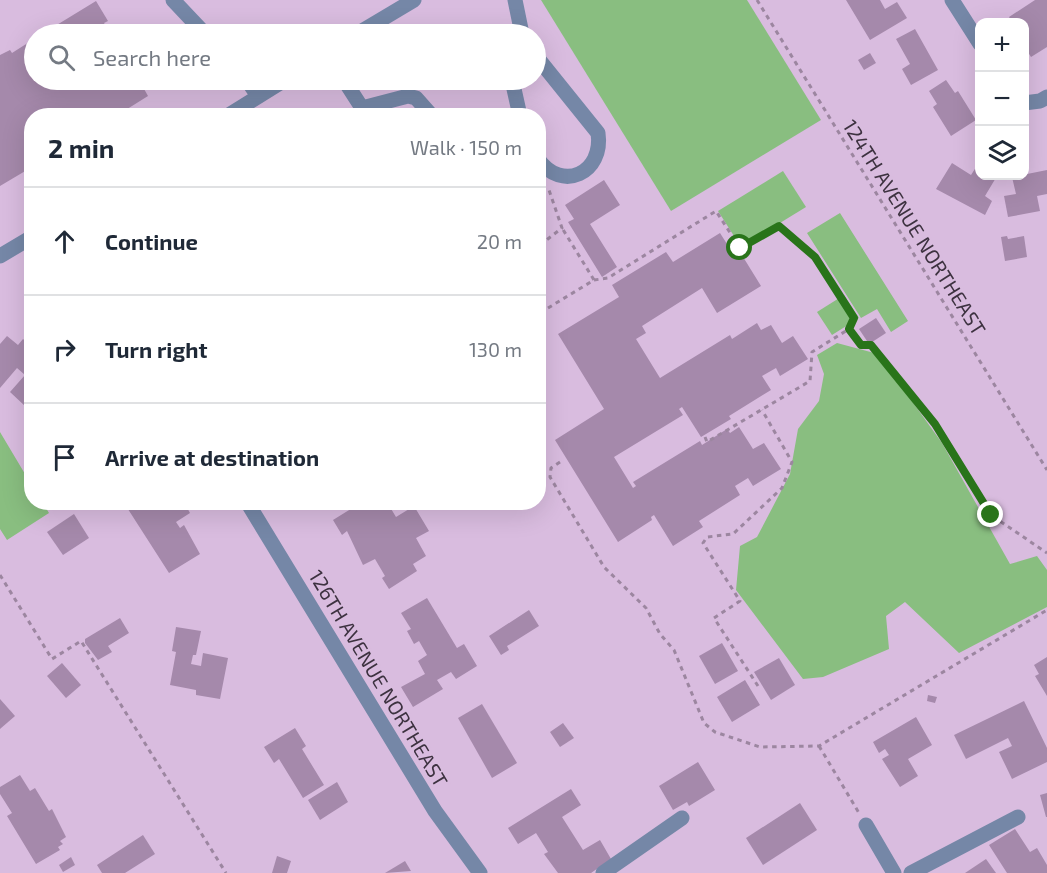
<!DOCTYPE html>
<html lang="en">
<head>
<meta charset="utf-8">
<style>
  :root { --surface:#fff; --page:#f2f2f3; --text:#1f2937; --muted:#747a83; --line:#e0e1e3 }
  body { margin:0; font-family:"Exo 2",sans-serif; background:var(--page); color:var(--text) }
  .controls { position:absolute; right:18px; top:18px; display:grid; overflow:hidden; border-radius:12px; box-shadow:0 6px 24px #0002 }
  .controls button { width:54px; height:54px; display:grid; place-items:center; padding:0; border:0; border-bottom:2px solid var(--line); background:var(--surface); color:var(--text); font:30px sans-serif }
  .stop { position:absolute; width:18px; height:18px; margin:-14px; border:4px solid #29741a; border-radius:50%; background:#fff }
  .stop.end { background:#29741a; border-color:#fff; box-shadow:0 2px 6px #0008 }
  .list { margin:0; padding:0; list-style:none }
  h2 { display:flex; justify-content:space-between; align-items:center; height:78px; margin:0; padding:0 24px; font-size:26px }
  h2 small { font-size:20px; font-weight:400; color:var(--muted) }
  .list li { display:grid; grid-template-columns:39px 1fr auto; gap:18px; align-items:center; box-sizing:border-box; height:108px; padding:0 24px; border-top:2px solid var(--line) }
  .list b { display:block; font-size:22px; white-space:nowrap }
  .list em { font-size:20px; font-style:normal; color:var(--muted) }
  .icon { flex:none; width:33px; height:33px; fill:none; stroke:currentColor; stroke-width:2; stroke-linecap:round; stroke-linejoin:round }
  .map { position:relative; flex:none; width:1047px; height:873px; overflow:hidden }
  .search { position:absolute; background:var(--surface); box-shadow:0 6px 24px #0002; left:24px; top:24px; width:522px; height:66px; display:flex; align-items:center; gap:15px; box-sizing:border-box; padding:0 21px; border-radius:33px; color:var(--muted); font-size:22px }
  .panel { position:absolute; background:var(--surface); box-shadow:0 6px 24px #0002; left:24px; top:108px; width:522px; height:402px; border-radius:24px }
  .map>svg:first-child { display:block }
  .green { fill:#89be80 }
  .building { fill:#a589ab }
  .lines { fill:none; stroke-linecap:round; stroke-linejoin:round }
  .path { stroke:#9c86a0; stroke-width:3; stroke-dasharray:4.5 4.5; stroke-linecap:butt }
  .minor { stroke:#7587a7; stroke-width:15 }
  .route { stroke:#29741a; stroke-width:8 }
  .labels { text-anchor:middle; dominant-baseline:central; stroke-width:6; stroke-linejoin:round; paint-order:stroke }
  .street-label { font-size:20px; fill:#3d3240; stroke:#d9bcdf }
</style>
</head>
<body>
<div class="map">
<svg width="1047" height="873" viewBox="0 0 1047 873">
  <rect width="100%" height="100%" fill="#d9bcdf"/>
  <g class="green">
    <polygon points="541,0 747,0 821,120 671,211"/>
    <polygon points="783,171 806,207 741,247 718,211"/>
    <polygon points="840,213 908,321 891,332 877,309 861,318 807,233"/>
    <polygon points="844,295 859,318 832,335 817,312"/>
    <polygon points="837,343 878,354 942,443 1010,564 1037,556 1047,570 1047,607 959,653 905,602 886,616 889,649 823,677 803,679 736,590 740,546 757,537 790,474 798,429 819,401 824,374 817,355"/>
    <polygon points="0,432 31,484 32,502 43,503 49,513 7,540 0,529"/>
  </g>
  <g class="building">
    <polygon points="846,0 880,0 885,9 897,2 907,18 870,40"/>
    <polygon points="1035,0 1047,0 1047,47 1031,57 1024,46 1024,22 1012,22 1009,17"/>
    <polygon points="96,1 108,21 104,23 111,34 42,34"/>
    <polygon points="915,29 938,70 911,85 902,69 910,64 896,39"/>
    <polygon points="34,39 34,80 139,80 148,96 116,116 32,116 32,167 0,186 0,55 10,50 12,53"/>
    <polygon points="870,53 876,63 864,70 858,60"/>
    <polygon points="946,80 955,93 958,91 976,120 951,136 933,107 937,104 929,91"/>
    <polygon points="980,161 980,176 997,176 985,196 992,201 985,215 936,189 952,163 971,175"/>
    <polygon points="1047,170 1047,194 1037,196 1040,211 1008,217 1004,196 1016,194 1012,177"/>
    <polygon points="604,180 620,205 590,224 617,267 602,277 568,222 574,219 565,205"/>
    <polygon points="720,233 734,255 740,252 761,286 717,313 702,288 642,326 646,333 636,339 660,378 730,335 732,339 757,323 761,330 771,325 782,343 793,336 808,359 780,376 776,368 762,376 771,390 729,416 731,419 701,437 682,407 679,409 683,415 614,457 633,488 636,486 633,482 700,441 702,445 727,429 730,433 739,427 753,449 764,443 781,469 753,486 748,478 735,486 740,495 699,521 703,527 673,546 654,515 651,517 652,520 618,542 555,440 604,409 558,334 619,297 612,285 666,252 673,262"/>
    <polygon points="1007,236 1008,239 1024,236 1027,257 1005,261 1001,237"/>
    <polygon points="876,318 886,333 869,344 859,329"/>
    <polygon points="7,336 18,345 23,339 32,347 32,399 25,406 10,392 25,375 17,368 0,388 0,344"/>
    <polygon points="132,502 184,502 190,513 176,522 180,528 184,525 200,554 169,573 126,506"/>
    <polygon points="362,502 387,502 396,517 414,506 429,531 416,538 426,556 413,564 417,571 389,589 382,578 385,576 375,559 363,565 347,531 342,535 333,520"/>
    <polygon points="74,514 89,538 63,555 47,532"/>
    <polygon points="427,598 457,648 464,644 477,666 456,679 451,672 437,680 443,689 413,707 401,687 425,674 418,661 427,655 419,641 414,644 407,631 411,629 401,613"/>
    <polygon points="529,610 539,626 507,646 509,650 501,655 489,636"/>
    <polygon points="120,618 129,633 108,646 112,652 98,660 85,643 85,639"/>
    <polygon points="176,627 201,631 196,655 193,655 191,664 201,666 203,653 228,658 220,699 196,695 196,690 170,685 176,652 172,651"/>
    <polygon points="722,643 738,671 715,684 699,656"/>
    <polygon points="1047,657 1047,696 1035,676 1039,674 1034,665"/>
    <polygon points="779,658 795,685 771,700 754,672"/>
    <polygon points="62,663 81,685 66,698 47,676"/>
    <polygon points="745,680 760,705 732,722 717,697"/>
    <polygon points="928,695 937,697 935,703 927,701"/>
    <polygon points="0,699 15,716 0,729"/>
    <polygon points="1024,701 1047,748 1047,762 1012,779 999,752 1012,746 1008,738 966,759 954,735"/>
    <polygon points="482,704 517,763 492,778 458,718"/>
    <polygon points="916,717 932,745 908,759 918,776 900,787 882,759 889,755 885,749 879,753 873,742"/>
    <polygon points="563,723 574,738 560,747 550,732"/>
    <polygon points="295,728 306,746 302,749 324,785 303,798 279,759 274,763 264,747"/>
    <polygon points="698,762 715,790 689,806 687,802 673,810 659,786"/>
    <polygon points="20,775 30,791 35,788 49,811 52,809 66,837 60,841 63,844 58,847 60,850 36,864 7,816 12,813 0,794 0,787"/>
    <polygon points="337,782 348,802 320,820 308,800"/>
    <polygon points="571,789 581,805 562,817 583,850 600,840 611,859 591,873 558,873 544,854 548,852 536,833 518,844 508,828"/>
    <polygon points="1047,793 1047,817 1046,817 1040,795"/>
    <polygon points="800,803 817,830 763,865 746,838"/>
    <polygon points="1015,829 1030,852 1037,848 1047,865 1047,873 1007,873 989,845"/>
    <polygon points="143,835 155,854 125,873 102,873 97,865"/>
    <polygon points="277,856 291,861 287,873 272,873"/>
    <polygon points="71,857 75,865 63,872 59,865"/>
    <polygon points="986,859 996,873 965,873"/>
    <polygon points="405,861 411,871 385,873"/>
  </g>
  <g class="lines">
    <g class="path">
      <polyline points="757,0 1047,470"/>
      <polyline points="540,245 562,228 549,190"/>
      <polyline points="594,280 608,278 716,211 740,248 779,226 815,257 854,318 849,329 861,345 871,345 935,425 991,515 1047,553"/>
      <polyline points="548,308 594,280 562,228"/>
      <polyline points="705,437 707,442 810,381 812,352 849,329"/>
      <polyline points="560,462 551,468 550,477 604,567 646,608 660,634 674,650 704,723 715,732 760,747 819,746 1047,610"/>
      <polyline points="0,575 52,659 81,641 226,873"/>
      <polyline points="758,686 714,618 740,601 703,543 707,537 733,534 782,488 792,462 762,410"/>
      <polyline points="819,746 859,813"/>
    </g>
    <g class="minor">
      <polyline points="173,0 205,34"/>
      <polyline points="515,0 522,34"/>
      <polyline points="952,0 980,44"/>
      <polyline points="357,34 414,0"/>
      <path d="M536 56 598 133C604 173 562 193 538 159"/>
      <polyline points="247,80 258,96"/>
      <polyline points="344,80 362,108"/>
      <polyline points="512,80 520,116"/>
      <polyline points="1024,103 1040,101 1047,97"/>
      <polyline points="227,116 285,80"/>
      <polyline points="364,116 362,108 408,96 416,98 432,116"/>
      <polyline points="0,256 32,237"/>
      <polyline points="247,502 435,811 480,873"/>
      <polyline points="866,825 894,873"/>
      <polyline points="603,873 682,818"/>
      <polyline points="911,873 1018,817"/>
    </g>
  </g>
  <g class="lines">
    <polyline class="route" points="740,248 779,226 815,257 854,318 849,329 861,345 871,345 935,424 991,515"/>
  </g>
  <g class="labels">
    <g class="street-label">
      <text transform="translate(915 227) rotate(58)">124TH AVENUE NORTHEAST</text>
      <text transform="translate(379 678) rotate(59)">126TH AVENUE NORTHEAST</text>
    </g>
  </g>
</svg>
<div class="controls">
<button>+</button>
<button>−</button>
<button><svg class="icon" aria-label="layers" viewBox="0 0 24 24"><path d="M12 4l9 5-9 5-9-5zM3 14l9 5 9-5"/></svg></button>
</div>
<div class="stop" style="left:740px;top:248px"></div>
<div class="stop end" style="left:991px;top:515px"></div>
<div class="search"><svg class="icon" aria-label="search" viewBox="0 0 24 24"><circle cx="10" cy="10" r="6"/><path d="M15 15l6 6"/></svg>Search here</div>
<section class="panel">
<h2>2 min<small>Walk · 150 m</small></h2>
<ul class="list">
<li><svg class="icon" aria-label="ahead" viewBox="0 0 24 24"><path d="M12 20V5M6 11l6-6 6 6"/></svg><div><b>Continue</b></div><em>20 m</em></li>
<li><svg class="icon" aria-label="right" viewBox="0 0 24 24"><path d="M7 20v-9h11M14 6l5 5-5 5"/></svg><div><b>Turn right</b></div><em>130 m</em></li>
<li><svg class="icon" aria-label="arrive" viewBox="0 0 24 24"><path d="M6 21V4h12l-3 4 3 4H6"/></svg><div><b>Arrive at destination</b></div></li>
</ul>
</section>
</div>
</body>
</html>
